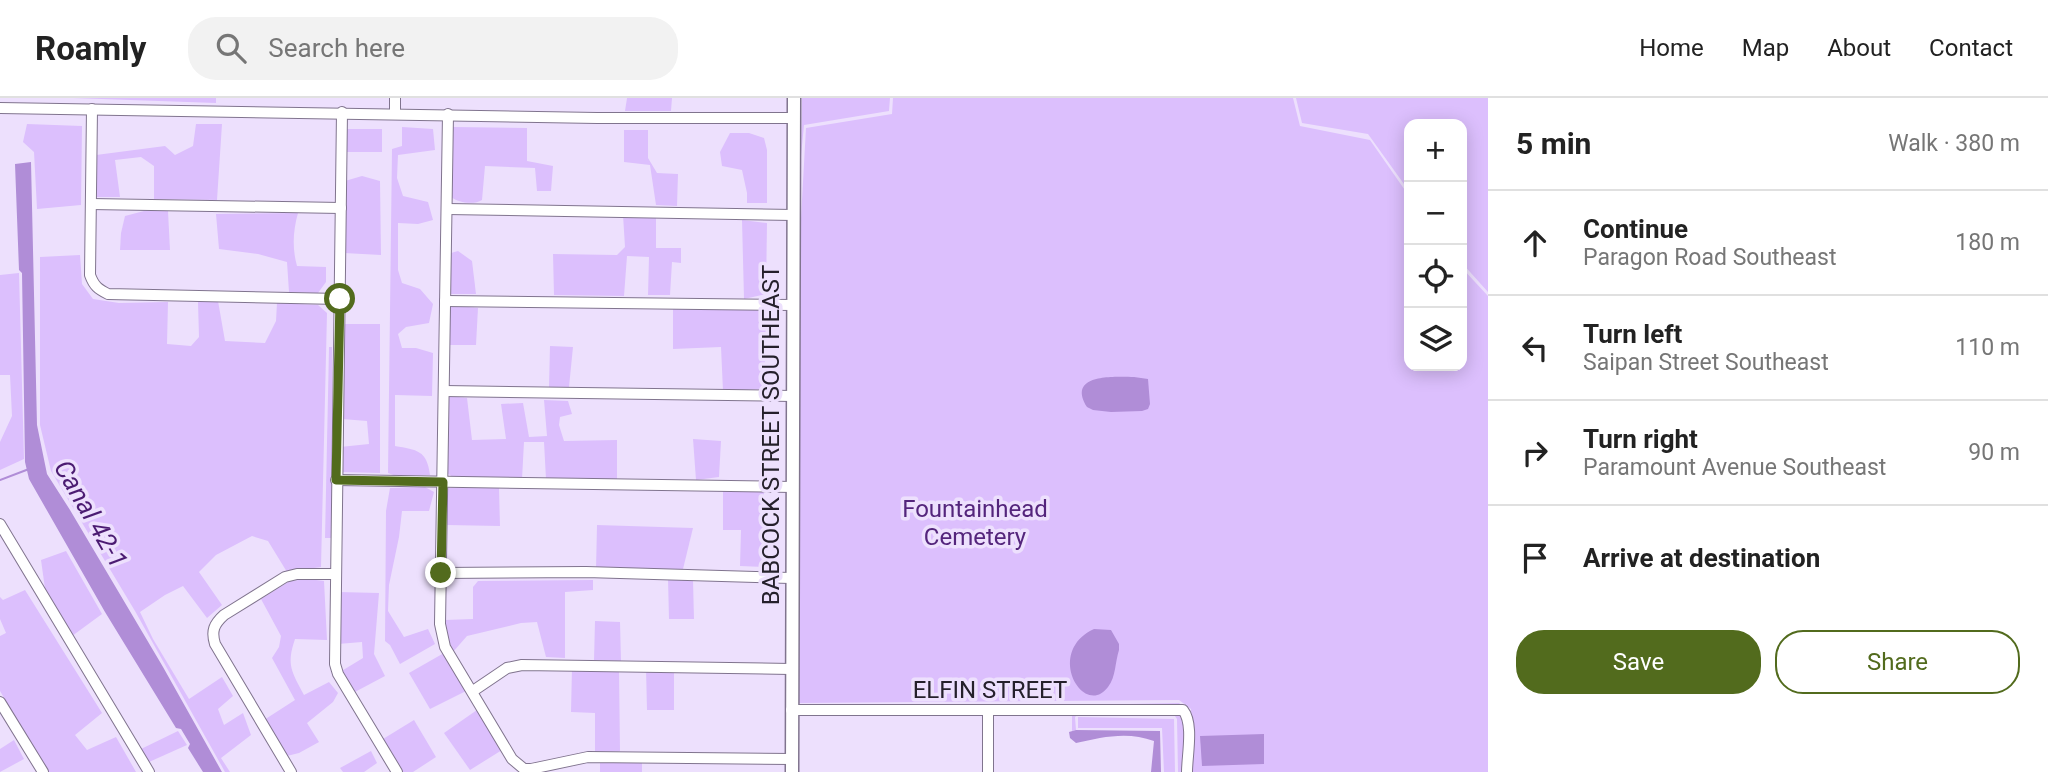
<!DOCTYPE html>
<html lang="en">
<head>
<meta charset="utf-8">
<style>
  :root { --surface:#fff; --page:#f2f2f2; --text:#222; --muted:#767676; --line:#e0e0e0; --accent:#526b1d }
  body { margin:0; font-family:Roboto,sans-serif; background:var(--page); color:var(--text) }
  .controls { position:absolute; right:21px; top:21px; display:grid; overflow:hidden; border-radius:14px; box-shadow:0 4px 18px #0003 }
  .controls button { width:63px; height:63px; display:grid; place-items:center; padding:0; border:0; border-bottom:2px solid var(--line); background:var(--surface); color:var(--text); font:35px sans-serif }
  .stop { position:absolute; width:21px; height:21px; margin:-16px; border:5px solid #526b1d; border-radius:50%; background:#fff }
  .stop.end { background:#526b1d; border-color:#fff; box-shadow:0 2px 7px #0008 }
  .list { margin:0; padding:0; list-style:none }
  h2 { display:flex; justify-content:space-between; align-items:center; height:91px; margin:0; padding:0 28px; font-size:30px }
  h2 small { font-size:23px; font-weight:400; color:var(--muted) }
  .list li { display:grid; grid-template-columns:46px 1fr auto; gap:21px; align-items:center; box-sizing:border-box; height:105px; padding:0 28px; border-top:2px solid var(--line) }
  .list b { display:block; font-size:26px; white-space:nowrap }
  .list p { margin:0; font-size:23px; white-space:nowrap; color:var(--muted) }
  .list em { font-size:23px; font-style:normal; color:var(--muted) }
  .actions { display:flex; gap:14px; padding:21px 28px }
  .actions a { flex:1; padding:16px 0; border:2px solid var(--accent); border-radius:28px; text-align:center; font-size:24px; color:var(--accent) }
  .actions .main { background:var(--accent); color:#fff }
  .icon { flex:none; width:38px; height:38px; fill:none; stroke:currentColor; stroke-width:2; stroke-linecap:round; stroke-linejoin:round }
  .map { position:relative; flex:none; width:1488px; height:674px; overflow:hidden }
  header { display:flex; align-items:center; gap:42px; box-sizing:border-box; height:98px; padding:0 35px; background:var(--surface); border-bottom:2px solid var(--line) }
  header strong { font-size:33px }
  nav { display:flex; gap:38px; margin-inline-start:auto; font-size:24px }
  .search { width:490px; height:63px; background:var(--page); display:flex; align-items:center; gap:18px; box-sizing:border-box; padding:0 24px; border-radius:28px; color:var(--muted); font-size:26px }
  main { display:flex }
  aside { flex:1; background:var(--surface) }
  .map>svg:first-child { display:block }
  .green { fill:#dcbffd }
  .water { fill:#b08dd7 }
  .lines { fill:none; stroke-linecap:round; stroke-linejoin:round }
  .stream { stroke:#b08dd7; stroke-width:2 }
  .minor-casing { stroke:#80748e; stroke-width:12 }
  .major-casing { stroke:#80748e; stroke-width:15 }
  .minor { stroke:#fff; stroke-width:10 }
  .major { stroke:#fff; stroke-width:12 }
  .route { stroke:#526b1d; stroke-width:9 }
  .labels { text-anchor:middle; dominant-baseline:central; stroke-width:7; stroke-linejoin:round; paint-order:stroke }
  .street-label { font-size:24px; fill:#25202b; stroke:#ede0fd }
  .park-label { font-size:24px; fill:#54257c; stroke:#ede0fd }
  .water-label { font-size:26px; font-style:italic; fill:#4b1b72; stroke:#ede0fd }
</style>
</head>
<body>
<header>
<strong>Roamly</strong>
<div class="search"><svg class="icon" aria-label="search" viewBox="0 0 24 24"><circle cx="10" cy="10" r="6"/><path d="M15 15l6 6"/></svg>Search here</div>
<nav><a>Home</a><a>Map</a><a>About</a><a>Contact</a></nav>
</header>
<main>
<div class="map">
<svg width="1488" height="674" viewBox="0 0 1488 674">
  <rect width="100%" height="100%" fill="#ede0fd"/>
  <g class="green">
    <polygon points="73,0 216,0 216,5"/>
    <polygon points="627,0 672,0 671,13 625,13"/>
    <polygon points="802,0 890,0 889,13 804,27 801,58"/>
    <polygon points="893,0 1293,0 1300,28 1370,42 1409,98 1409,268 1462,268 1462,170 1488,198 1488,674 1191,674 1191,611 1179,602 797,605 796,210 806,30 892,16"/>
    <polygon points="1296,0 1488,0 1488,194 1462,165 1462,26 1409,26 1409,93 1368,36 1302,25"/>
    <polygon points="27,26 82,28 81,107 37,111 34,54 23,44"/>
    <polygon points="196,26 222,26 217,102 154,101 154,68 141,59 115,62 120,99 96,99 96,57 165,48 175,57 193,48"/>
    <path d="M402 29 433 31 435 52 398 57 397 80 403 98 428 104 433 122 418 126 398 125V172L402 185 420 191 433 206 429 225 406 229 398 236 402 250H416L433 255 432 298 395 297V348C417 352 427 352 430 377L396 378 388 375 392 51 402 48Z"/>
    <path d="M453 29 527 30V63L553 68 551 93H537L535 70 485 68 482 102C474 107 459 105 451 99Z"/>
    <rect x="345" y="31" width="37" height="23"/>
    <polygon points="624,32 648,32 648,60 657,75 678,76 677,108 656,107 650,67 624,64"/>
    <polygon points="730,35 749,35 764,40 767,52 767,105 747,105 747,95 742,72 722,68 720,54"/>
    <polygon points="362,78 380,83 381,157 344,155 345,83"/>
    <polygon points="144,113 168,113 170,152 120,152 121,135 125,118"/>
    <path d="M298 115C293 133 292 150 297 168L326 169V184L318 195 289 194 287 164 258 156 219 151 216 116Z"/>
    <polygon points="656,116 656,150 681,150 681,165 672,164 670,197 648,197 649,159 627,158 624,198 554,197 553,156 617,157 625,149 623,117"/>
    <polygon points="742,122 767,125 766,196 744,201"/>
    <polygon points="458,153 472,163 476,196 450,196 451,155"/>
    <polygon points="80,157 82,186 93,201 119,205 168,204 167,246 191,248 199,239 198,204 218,203 225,243 265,245 276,223 277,205 318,207 327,215 321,469 287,474 268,443 252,438 216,457 199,474 222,507 207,520 183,488 165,497 140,514 153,541 189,601 222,579 233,598 218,611 224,627 243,615 251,637 221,660 230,674 225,674 135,513 51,373 40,327 40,159"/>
    <polygon points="19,175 24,361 0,372 0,344 12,318 10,277 0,277 0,177"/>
    <polygon points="449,207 478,210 476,247 448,247"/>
    <polygon points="673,211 761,212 766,227 764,291 723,293 721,249 673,251"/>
    <polygon points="344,226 380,226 380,375 341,374 340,349 369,346 367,323 342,321"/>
    <polygon points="550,248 573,249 569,289 549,289"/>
    <polygon points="329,249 332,249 332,440 325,440"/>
    <polygon points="448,298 467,300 472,342 506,341 501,306 523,305 529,339 547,338 544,302 568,303 572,316 560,319 559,327 564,343 617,342 617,382 546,381 544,344 524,344 522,381 453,379 447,375"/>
    <polygon points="693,341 721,343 719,379 696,382"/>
    <polygon points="425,389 434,394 429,413 402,413 399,439 389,487 388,513 404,539 428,531 435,546 400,566 390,547 385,543 386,413 390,390"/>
    <polygon points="499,389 500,428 447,427 447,390"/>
    <polygon points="723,391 764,394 764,469 740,468 741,432 723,432"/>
    <polygon points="597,427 693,430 683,471 596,471"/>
    <polygon points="66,453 102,516 72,538 46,498 41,462"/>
    <path d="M308 481 324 483 327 542 295 541C286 567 292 574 304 597L329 584 338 595 333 604 307 625 319 644 299 655 287 658 264 622 295 602 272 560 279 549 281 538 261 501 290 483Z"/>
    <polygon points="668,481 693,482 694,521 669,521"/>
    <polygon points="593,482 593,492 565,494 565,560 546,559 537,524 521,525 467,538 453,554 446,536 445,522 473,521 473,489 478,483"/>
    <polygon points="25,492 102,615 75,637 87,652 116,639 136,674 48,674 0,593 0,538 6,535 0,521 0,499 3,502"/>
    <polygon points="338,494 379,495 374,556 385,578 353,595 340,574 363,560 362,544 338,546"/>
    <polygon points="595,523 620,524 621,563 594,562"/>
    <polygon points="444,555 466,593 430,611 409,575"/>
    <polygon points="572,570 619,571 620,653 595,654 595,615 571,614"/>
    <polygon points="646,571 674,572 674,612 647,612"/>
    <polygon points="1179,605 1188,613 1188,674 1178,674 1177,621 1175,618 1078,616 1075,619 1076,632 1072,633 1072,615 1130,606"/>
    <polygon points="477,612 502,652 470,672 444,635"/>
    <polygon points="1078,619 1174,621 1175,674 1164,674 1162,630 1078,630"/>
    <polygon points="414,622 436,659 413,674 403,674 383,641"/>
    <polygon points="178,633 187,647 149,664 141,651"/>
    <polygon points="14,642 24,661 0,674 0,651"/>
    <polygon points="371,653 377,665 364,674 343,674 340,670"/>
    <rect x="600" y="663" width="42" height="11"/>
  </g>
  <g class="water">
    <polygon points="31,64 37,327 47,376 70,412 163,569 222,674 203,674 188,650 190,646 181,631 176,630 105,514 29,381 25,364 22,175 19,172 15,66"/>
    <path d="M1134 279 1148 281 1150 306 1148 311 1142 313 1111 314 1093 312 1087 309C1066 275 1116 279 1134 279Z"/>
    <path d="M1094 531 1111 532 1119 546V552C1115 564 1116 579 1108 589 1084 621 1044 554 1094 531Z"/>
    <path d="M1076 632 1160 633 1161 674H1151L1154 643C1128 633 1102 639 1076 645L1070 640 1069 634Z"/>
    <polygon points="1264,636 1264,666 1202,668 1200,638"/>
  </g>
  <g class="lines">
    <polyline class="stream" points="0,382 29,371"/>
    <defs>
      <g id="minor">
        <polyline points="0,10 597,20 794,20"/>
        <path d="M92 11 90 177C94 188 98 191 108 196L340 201"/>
        <polyline points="342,14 335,566 338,576 397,674"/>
        <polyline points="395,15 395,0"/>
        <polyline points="448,16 440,526 445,549 512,661 524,671 531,671 588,659 792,661"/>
        <polyline points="91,106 341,110"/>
        <polyline points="447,111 793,117"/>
        <polyline points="445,203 793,207"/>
        <polyline points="444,293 792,298"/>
        <polyline points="336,382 793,389"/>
        <polyline points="0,426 149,674"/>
        <polyline points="441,475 586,474 791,480"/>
        <polyline points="473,593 507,570 522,567 791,571"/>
        <polyline points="0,604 43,674"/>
        <path d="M791 612H1183C1194 626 1187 657 1187 674"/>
        <path d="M291 674 215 546C211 533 214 526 224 517L285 479 297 476H335"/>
        <polyline points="988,674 988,613"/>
      </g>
      <polyline id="major" points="792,674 794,0"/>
    </defs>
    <use href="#minor" class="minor-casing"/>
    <use href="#major" class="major-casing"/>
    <use href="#minor" class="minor"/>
    <use href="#major" class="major"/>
  </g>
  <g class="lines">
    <polyline class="route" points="340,201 336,382 443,384 441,475"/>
  </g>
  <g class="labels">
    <g class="street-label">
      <text transform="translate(771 337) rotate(-90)">BABCOCK STREET SOUTHEAST</text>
      <text x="990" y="592">ELFIN STREET</text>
    </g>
    <g class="park-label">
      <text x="975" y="411">Fountainhead<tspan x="975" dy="28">Cemetery</tspan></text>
    </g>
    <g class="water-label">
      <text transform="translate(91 416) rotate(60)">Canal 42-1</text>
    </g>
  </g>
</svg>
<div class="controls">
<button>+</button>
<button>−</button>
<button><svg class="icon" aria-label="locate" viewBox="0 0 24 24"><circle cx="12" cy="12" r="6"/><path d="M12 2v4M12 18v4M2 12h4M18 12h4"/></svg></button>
<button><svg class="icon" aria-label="layers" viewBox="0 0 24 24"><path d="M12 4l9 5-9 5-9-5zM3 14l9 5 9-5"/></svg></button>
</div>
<div class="stop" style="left:340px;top:201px"></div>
<div class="stop end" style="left:441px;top:475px"></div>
</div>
<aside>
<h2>5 min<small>Walk · 380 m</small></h2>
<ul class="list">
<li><svg class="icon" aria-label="ahead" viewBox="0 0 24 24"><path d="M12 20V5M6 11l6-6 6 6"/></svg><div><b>Continue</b><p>Paragon Road Southeast</p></div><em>180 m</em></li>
<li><svg class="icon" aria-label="left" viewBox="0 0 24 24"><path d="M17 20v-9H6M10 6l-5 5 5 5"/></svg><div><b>Turn left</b><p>Saipan Street Southeast</p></div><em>110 m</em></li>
<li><svg class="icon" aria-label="right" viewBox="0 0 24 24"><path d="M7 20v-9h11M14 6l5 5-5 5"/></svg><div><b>Turn right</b><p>Paramount Avenue Southeast</p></div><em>90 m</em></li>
<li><svg class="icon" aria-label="arrive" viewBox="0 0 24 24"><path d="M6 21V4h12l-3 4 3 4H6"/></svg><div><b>Arrive at destination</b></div></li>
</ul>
<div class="actions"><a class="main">Save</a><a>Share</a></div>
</aside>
</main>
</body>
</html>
